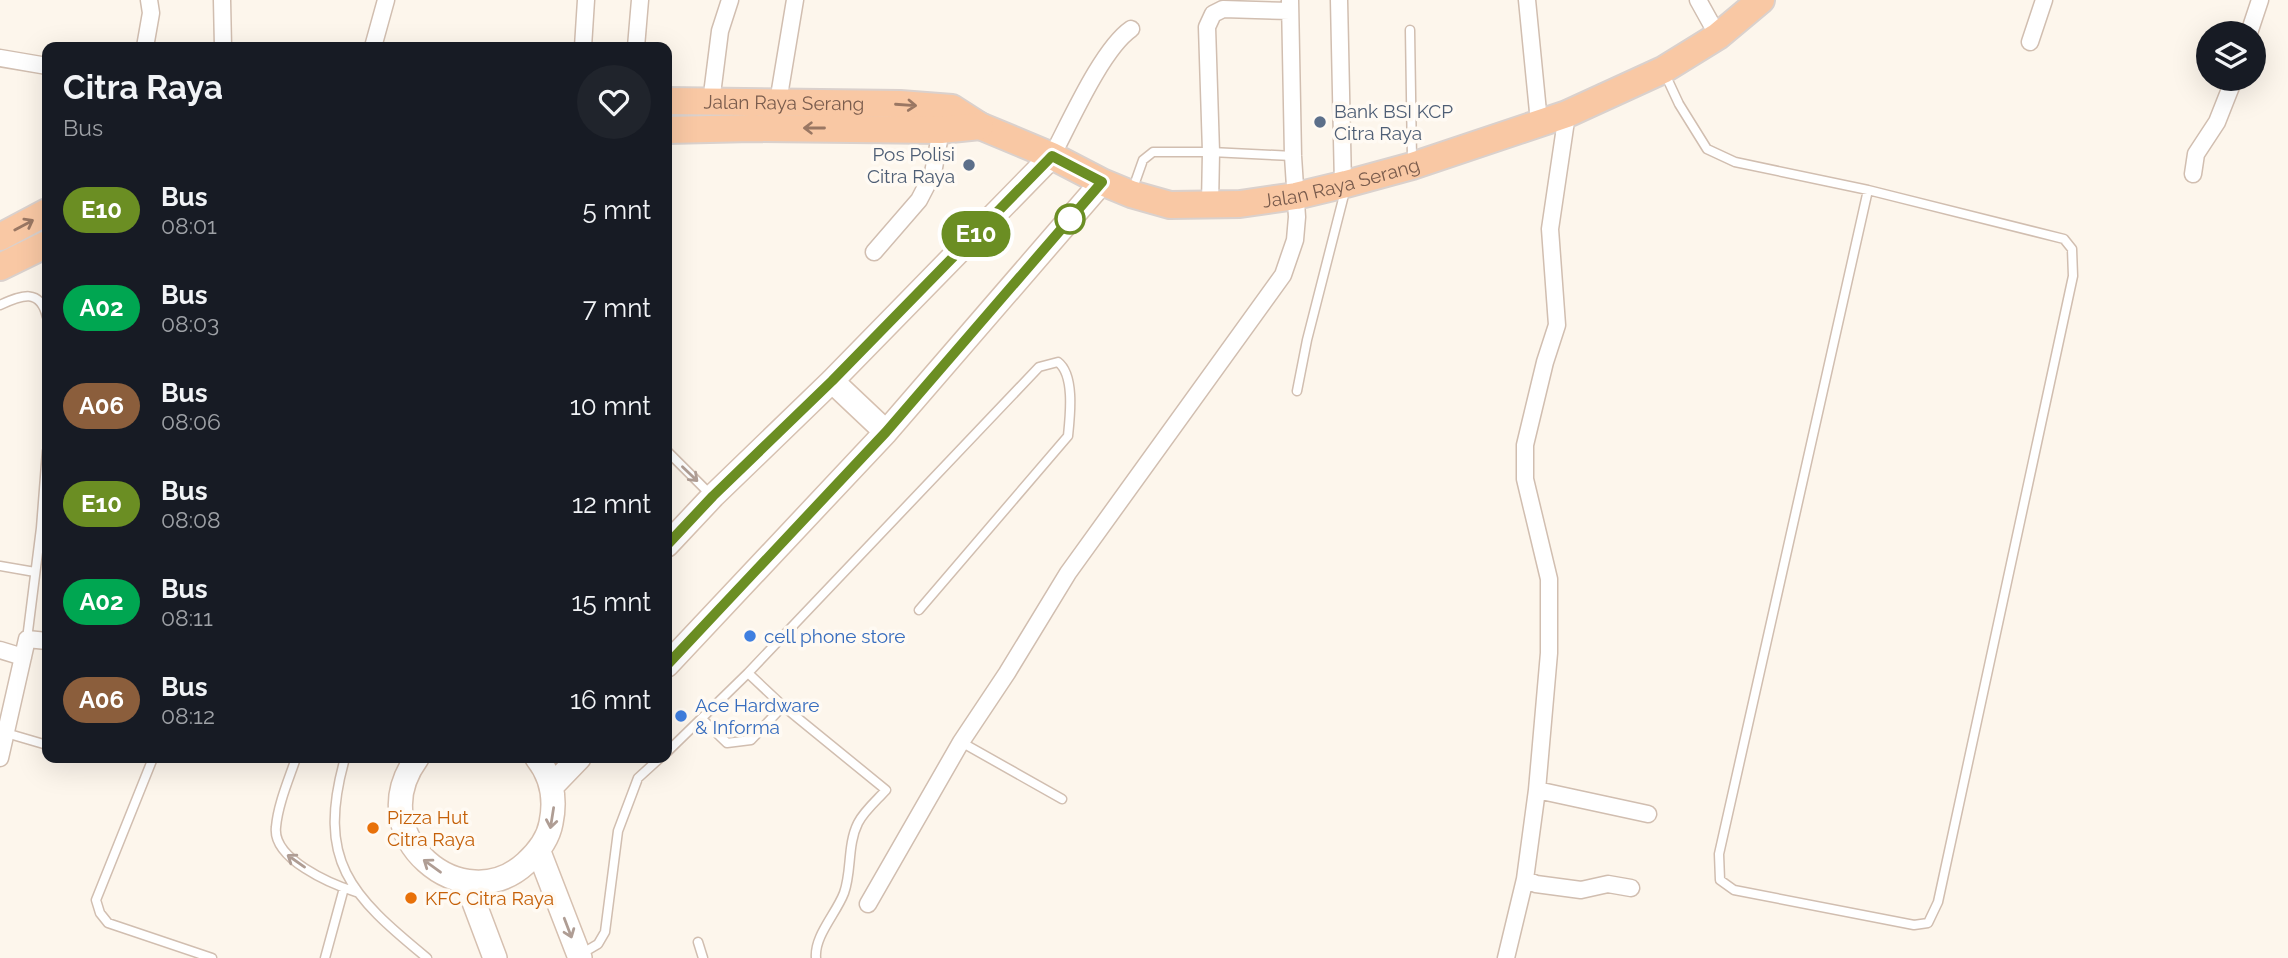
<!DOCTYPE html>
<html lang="id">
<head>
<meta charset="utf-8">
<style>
	:root { --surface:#171b24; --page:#20242c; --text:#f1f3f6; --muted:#9ea1a6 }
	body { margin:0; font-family:Raleway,sans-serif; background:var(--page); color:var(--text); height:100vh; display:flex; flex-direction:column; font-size:26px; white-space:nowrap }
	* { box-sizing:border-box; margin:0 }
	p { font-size:23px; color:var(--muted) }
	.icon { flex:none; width:38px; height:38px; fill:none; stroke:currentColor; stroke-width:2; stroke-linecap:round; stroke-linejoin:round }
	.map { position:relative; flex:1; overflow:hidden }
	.details { position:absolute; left:42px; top:42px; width:630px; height:721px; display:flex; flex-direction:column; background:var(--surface); border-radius:14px; box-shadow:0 7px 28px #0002 }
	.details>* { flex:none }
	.badge { padding:0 14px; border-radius:23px; font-size:24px; line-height:46px }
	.fabs { position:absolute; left:2196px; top:21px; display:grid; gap:14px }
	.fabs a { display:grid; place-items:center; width:70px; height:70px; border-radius:50%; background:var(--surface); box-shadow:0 7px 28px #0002; font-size:35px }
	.map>.badge { position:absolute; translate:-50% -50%; box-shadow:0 0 0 4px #fff }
	.round { display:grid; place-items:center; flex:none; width:74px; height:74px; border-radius:37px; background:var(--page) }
	.head { display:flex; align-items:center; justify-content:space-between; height:119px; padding:0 21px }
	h1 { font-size:33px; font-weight:700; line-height:52px }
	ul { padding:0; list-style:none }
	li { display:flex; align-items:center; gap:21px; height:98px; padding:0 21px }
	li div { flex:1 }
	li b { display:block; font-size:26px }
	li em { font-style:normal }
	li .badge { min-width:77px; font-weight:700; text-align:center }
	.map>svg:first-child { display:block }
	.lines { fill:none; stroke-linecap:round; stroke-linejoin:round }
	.service-casing { stroke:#d1beb0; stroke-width:11 }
	.minor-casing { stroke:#d1beb0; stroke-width:19 }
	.secondary-casing { stroke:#d6c0b0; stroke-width:26 }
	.trunk-casing { stroke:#dad1cd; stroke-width:30 }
	.service { stroke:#fff; stroke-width:8 }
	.minor { stroke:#fff; stroke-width:16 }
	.secondary { stroke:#fff; stroke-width:23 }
	.trunk { stroke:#f9c8a4; stroke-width:26 }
	.oneway { stroke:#9a7763 }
	.oneway2 { stroke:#af9d94 }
	.line-casing { stroke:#fff; stroke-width:16 }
	.line { stroke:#6b8e23; stroke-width:10 }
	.service-dot { fill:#5c6f8a; stroke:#fffaf3; stroke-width:2.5 }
	.stop-dot { fill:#fff; stroke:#6b8e23; stroke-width:3.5 }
	.shop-dot { fill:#3f7fe0; stroke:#fffaf3; stroke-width:2.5 }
	.food-dot { fill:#e8710a; stroke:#fffaf3; stroke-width:2.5 }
	.labels { text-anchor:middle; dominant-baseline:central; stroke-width:7; stroke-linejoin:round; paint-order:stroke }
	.street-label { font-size:19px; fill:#7a5c4d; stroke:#fffaf3 }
	.service-label { font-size:19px; fill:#4e5e75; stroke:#fffaf3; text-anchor:start }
	.shop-label { font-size:19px; fill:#366cbe; stroke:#fffaf3; text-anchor:start }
	.food-label { font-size:19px; fill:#c56008; stroke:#fffaf3; text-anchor:start }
</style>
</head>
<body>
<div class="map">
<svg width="2288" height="958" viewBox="0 0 2288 958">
	<rect width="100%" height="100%" fill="#fdf6ec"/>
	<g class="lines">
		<!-- service casing -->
		<g class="service-casing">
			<path id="service" d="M1410,30L1412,160
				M1665,74L1679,104L1707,149L1735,162L1868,190L2064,239L2072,249L2073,276L1938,902L1928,923L1914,925L1734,890L1720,880L1719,854L1868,190
				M1132,191L1143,160L1153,152H1211L1293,156
				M0,305C22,295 40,288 47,317
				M1297,391L1307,340L1345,191
				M667,451L712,496
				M0,566L35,572
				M27,639L41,528L47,451
				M748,673L783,706L886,790C877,800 864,811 858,823C847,845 852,871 844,893C836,914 814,936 816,958
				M702,719L727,743L751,740L783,706
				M6,733L47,745
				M961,742L1062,799
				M667,752L748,673L1039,367L1058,362C1075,375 1070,416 1068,436L919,610
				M153,758L96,900L100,913L108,923L212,958
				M296,758C289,779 278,804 276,827C272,859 331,884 356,892
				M345,758C316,861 350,895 427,958
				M698,942L703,958
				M581,954L598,944L605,932L618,831L638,778L660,758
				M325,958L344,888"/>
		</g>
		<!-- minor casing -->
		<g class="minor-casing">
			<path id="minor" d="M222,0L223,47
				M1339,0L1343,185
				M1527,0L1539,122
				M1698,0L1718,36
				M2249,33L2260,0
				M2030,42L2044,0
				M145,47L151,13L149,0
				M373,47L386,0
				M583,47L586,0
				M636,47L640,0
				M0,58L47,66
				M711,102L720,31L730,0
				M778,102L795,0
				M1052,156C1070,122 1102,49 1131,29
				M2193,174L2196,154L2217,122L2234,79
				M1210,205L1211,152L1207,27L1213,14L1223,9L1290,11
				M874,252L919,200L933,173L941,130
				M0,650L23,657
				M0,758L27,639L47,641
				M1537,790L1648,814
				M1525,879L1536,884L1581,890L1608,884L1631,888
				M868,904L961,742L1007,673L1068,573L1283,275L1295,240L1297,217L1293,156L1290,0
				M1506,958L1525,879L1537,790L1549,653V579L1525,479V445L1545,362L1557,325L1550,229L1567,114"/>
		</g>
		<!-- secondary casing -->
		<g class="secondary-casing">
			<path id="secondary" d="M832,381L886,432
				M667,545L713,496L832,381L1052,156
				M667,665L886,432L1102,182
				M417,758C360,836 463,921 526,863C538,852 548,840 551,823C556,799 552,777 537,758
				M552,786L579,758
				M539,852L580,958
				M466,881L495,958"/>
		</g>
		<!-- trunk casing -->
		<g class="trunk-casing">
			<g id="trunk">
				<path id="s1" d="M667,101L900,104L952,108L980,126L1052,156L1102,182L1131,194L1170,205L1240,204L1296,196L1346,184L1412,166L1567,114L1663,70L1718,36L1761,0"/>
				<path d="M667,130L752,128L941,130L980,126"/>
				<path d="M0,237L47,212"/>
				<path d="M0,267L47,244"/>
			</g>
		</g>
		<!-- service -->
		<use href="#service" class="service"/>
		<!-- minor -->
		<use href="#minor" class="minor"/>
		<!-- secondary -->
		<use href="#secondary" class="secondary"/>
		<!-- trunk -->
		<use href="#trunk" class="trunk"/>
	</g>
	<!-- one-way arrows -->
	<defs><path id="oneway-shaft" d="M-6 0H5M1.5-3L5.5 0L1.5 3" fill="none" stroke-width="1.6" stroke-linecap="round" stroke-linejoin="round" transform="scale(1.75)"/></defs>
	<g class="oneway">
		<use href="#oneway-shaft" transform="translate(906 105) rotate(4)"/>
		<use href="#oneway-shaft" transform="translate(814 128) rotate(-180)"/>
		<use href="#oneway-shaft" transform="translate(24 225) rotate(-28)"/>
	</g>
	<g class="oneway2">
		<use href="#oneway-shaft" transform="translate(690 474) rotate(44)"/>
		<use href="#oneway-shaft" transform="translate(552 818) rotate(99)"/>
		<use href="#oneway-shaft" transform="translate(296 861) rotate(-145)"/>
		<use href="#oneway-shaft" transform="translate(432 866) rotate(-144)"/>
		<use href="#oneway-shaft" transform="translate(568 928) rotate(69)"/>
	</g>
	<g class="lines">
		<!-- line casing -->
		<g class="line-casing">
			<path id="line" d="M667,545L713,496L832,381L1052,156L1102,182L886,432L667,665"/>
		</g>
		<!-- line -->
		<use href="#line" class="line"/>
	</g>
	<!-- markers -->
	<g class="service-dot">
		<circle cx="1320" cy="122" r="7"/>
		<circle cx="969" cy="165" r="7"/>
	</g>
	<circle class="stop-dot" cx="1070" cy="219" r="14"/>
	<g class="shop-dot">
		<circle cx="750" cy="636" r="7"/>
		<circle cx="681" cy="716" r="7"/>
	</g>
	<g class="food-dot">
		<circle cx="373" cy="828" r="7"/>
		<circle cx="411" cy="898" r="7"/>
	</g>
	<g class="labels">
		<!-- street labels -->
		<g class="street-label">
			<text stroke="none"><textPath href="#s1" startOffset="117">Jalan Raya Serang</textPath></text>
			<text stroke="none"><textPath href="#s1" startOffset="698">Jalan Raya Serang</textPath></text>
		</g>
		<!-- service labels -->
		<g class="service-label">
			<text x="1334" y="111">Bank BSI KCP<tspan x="1334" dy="22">Citra Raya</tspan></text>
			<text x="955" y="154" text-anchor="end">Pos Polisi<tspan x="955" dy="22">Citra Raya</tspan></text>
		</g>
		<!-- shop labels -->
		<g class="shop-label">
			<text x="764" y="636">cell phone store</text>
			<text x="695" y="705">Ace Hardware<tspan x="695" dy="22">&amp; Informa</tspan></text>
		</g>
		<!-- food labels -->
		<g class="food-label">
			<text x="387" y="817">Pizza Hut<tspan x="387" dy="22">Citra Raya</tspan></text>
			<text x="425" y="898">KFC Citra Raya</text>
		</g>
	</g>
</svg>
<div class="fabs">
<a><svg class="icon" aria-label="layers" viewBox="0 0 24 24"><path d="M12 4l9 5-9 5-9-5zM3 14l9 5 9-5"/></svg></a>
</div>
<b class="badge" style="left:976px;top:234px;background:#6b8e23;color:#fff">E10</b>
<section class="details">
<div class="head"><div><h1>Citra Raya</h1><p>Bus</p></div><a class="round"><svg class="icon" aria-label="heart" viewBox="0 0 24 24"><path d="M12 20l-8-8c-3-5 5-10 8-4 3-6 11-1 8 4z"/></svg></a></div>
<ul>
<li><span class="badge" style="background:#6b8e23;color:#fff">E10</span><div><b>Bus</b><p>08:01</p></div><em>5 mnt</em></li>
<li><span class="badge" style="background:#00a651;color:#fff">A02</span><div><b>Bus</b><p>08:03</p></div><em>7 mnt</em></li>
<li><span class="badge" style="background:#8b5e3c;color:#fff">A06</span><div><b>Bus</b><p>08:06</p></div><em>10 mnt</em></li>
<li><span class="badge" style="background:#6b8e23;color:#fff">E10</span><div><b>Bus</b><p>08:08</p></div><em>12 mnt</em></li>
<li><span class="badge" style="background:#00a651;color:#fff">A02</span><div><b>Bus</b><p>08:11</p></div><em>15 mnt</em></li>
<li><span class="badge" style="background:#8b5e3c;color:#fff">A06</span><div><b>Bus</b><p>08:12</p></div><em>16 mnt</em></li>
</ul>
</section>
</div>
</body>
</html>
